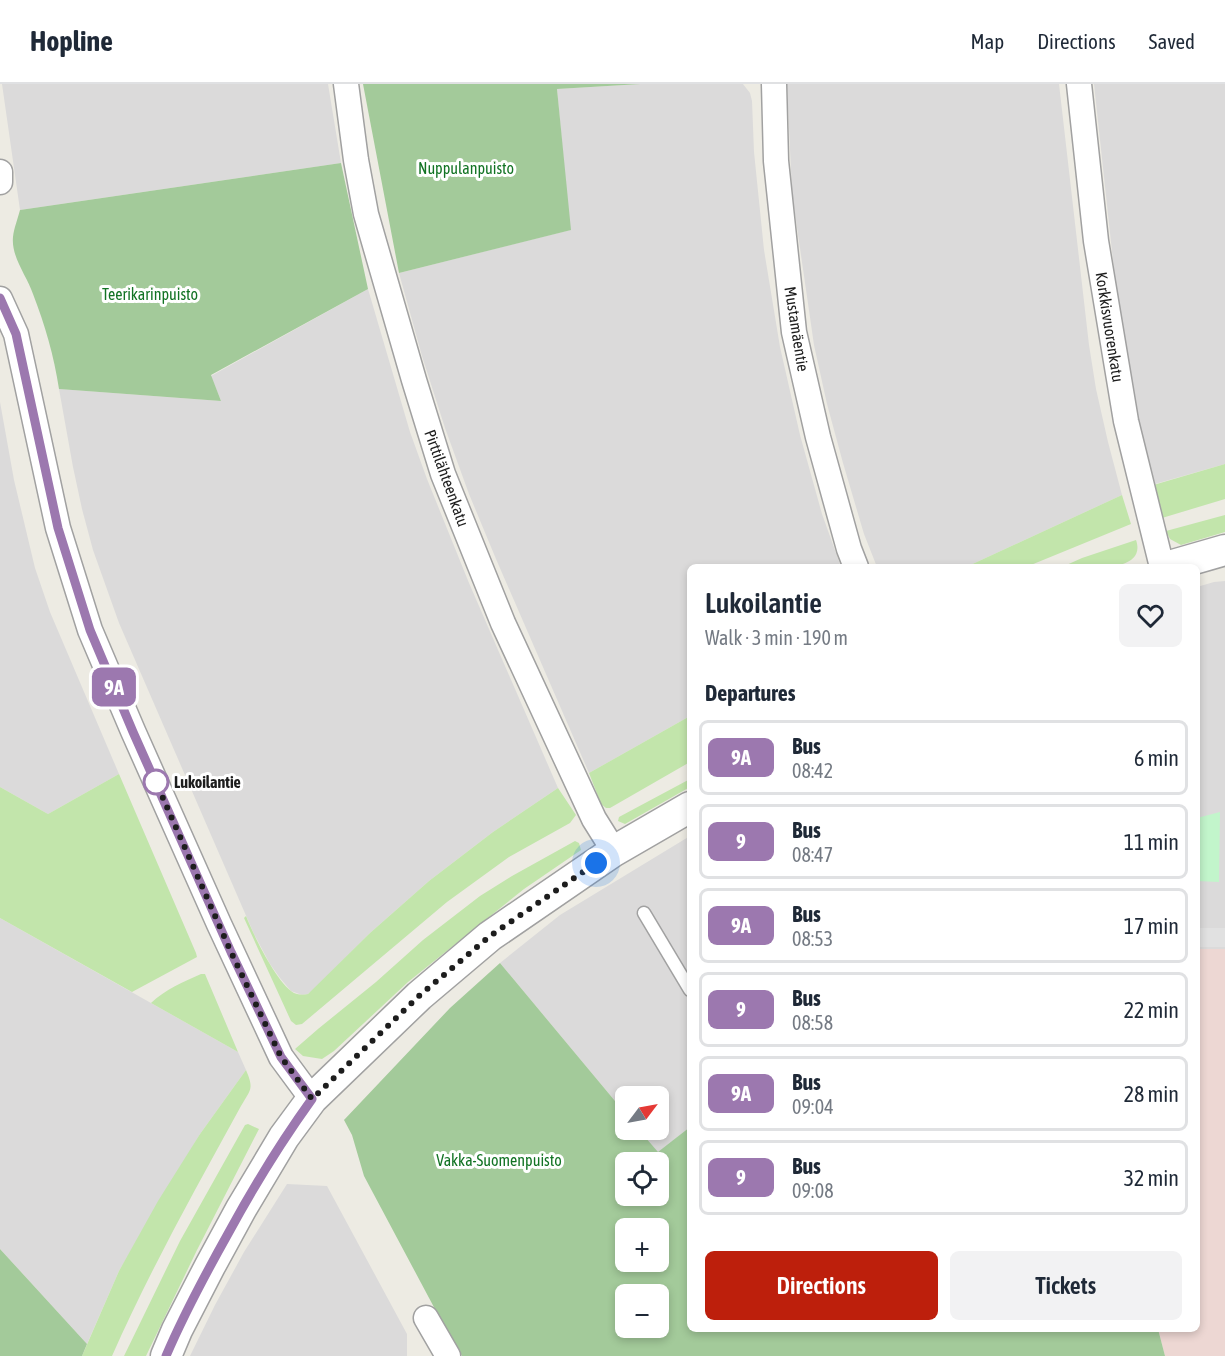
<!DOCTYPE html>
<html lang="en">
<head>
<meta charset="utf-8">
<style>
	:root { --surface:#fff; --page:#f2f2f3; --text:#1f2937; --muted:#747a83; --line:#e0e1e3; --accent:#bd1f0c }
	body { margin:0; font-family:"Asap Condensed",sans-serif; background:var(--page); color:var(--text); height:100vh; display:flex; flex-direction:column; font-size:22px; white-space:nowrap }
	* { box-sizing:border-box; margin:0 }
	p { font-size:20px; color:var(--muted) }
	.icon { flex:none; width:33px; height:33px; fill:none; stroke:currentColor; stroke-width:2; stroke-linecap:round; stroke-linejoin:round }
	.map { position:relative; flex:1; overflow:hidden }
	.sheet { position:absolute; left:687px; top:480px; width:513px; height:768px; display:flex; flex-direction:column; background:var(--surface); border-radius:9px; box-shadow:0 3px 9px #0003 }
	.sheet>* { flex:none }
	.badge { padding:0 12px; border-radius:9px; font-size:21px; line-height:39px }
	.needle { width:39px; rotate:58deg }
	.buttons { position:absolute; left:615px; top:1002px; display:grid; gap:12px }
	.buttons a { display:grid; place-items:center; width:54px; height:54px; border-radius:9px; background:var(--surface); box-shadow:0 3px 9px #0003; font-size:30px }
	.you { position:absolute; width:30px; height:30px; margin:-15px; border:4px solid #fff; border-radius:50%; background:#1a73e8; box-shadow:0 0 0 9px #1a73e833 }
	.map>.badge { position:absolute; translate:-50% -50%; box-shadow:0 0 0 3px #fff }
	h2 { padding:0 18px; font-size:22px; line-height:54px }
	.round { display:grid; place-items:center; flex:none; width:63px; height:63px; border-radius:9px; background:var(--page) }
	.summary { display:flex; align-items:center; justify-content:space-between; height:102px; padding:0 18px }
	h1 { font-size:28px; font-weight:600; line-height:45px }
	.button { display:flex; gap:12px; margin-top:auto; padding:12px 18px }
	.button a { flex:1; height:69px; border-radius:9px; background:var(--accent); color:#fff; font-size:24px; font-weight:600; line-height:69px; text-align:center }
	.button a+a { background:var(--page); color:var(--text) }
	ul { padding:0; list-style:none }
	li { display:flex; align-items:center; gap:18px; height:75px; margin:0 12px 9px; padding:0 6px; border:3px solid var(--line); border-radius:9px }
	li div { flex:1 }
	li b { display:block; font-size:22px }
	li em { font-style:normal }
	li .badge { min-width:66px; font-weight:700; text-align:center }
	header { display:flex; align-items:center; gap:36px; box-sizing:border-box; height:84px; padding:0 30px; background:var(--surface); border-bottom:2px solid var(--line) }
	header strong { font-size:28px }
	nav { display:flex; gap:33px; margin-inline-start:auto; font-size:21px }
	.map>svg:first-child { display:block }
	.residential { fill:#dbdada }
	.commercial { fill:#edd7d3 }
	.grass { fill:#c2e5ab }
	.forest { fill:#a3ca9a; fill-rule:evenodd }
	.park { fill:#c2f5cb }
	.parking { fill:#e1e1e1 }
	.lines { fill:none; stroke-linecap:round; stroke-linejoin:round }
	.service-casing { stroke:#a1a1a1; stroke-width:15 }
	.minor-casing { stroke:#a1a1a1; stroke-width:27 }
	.tertiary-casing { stroke:#a1a1a1; stroke-width:33 }
	.service { stroke:#fff; stroke-width:12 }
	.minor { stroke:#fff; stroke-width:24 }
	.tertiary { stroke:#fff; stroke-width:30 }
	.line-casing { stroke:#fff; stroke-width:14 }
	.line { stroke:#9c78af; stroke-width:9 }
	.walk { stroke:#1d1d1d; stroke-width:6; stroke-dasharray:0 10.8 }
	.stop-dot { fill:#fff; stroke:#9c78af; stroke-width:3 }
	.labels { text-anchor:middle; dominant-baseline:central; stroke-width:6; stroke-linejoin:round; paint-order:stroke }
	.park-label { font-size:16px; fill:#127324; stroke:#fff }
	.street-label { font-size:16px; fill:#1d1d1d; stroke:#fff }
	.stop-label { font-size:16px; font-weight:bold; fill:#1d1d1d; stroke:#fff; text-anchor:start }
</style>
</head>
<body>
<header>
<strong>Hopline</strong>
<nav><a>Map</a><a>Directions</a><a>Saved</a></nav>
</header>
<div class="map">
<svg width="1225" height="1272" viewBox="0 0 1225 1272">
	<rect width="100%" height="100%" fill="#edebe3"/>
	<!-- residential -->
	<path class="residential" d="M2,0H328L341,79L20,126Z
		M641,0H743L750,9L752,17L754,68L764,166L780,263L800,351L822,430L841,483H690V632L589,689L496,475L469,410L445,344L422,272L399,189L570,146L557,5Z
		M787,0H1059L1089,261L1096,305L1108,358L1122,411L966,483H877L864,450L843,379L827,320L814,261L792,109Z
		M1094,0H1225V380L1155,400L1136,325L1117,214Z
		M368,205L410,348L427,395L469,499L558,704L493,748L429,797L370,849L313,906L308,910L302,911L291,907L280,894L270,880L254,850L119,539L93,466L82,425L73,383L59,305L221,317L211,292Z
		M0,318L14,396L35,484L50,528L119,690L48,730L0,703Z
		M1225,497V865H1197V503L1214,498Z
		M690,752V1043L658,1069L639,1046H658V1012H626L625,1029L500,879L560,831Z
		M0,834L238,968L246,986L200,1050L119,1187L87,1260L0,1165Z
		M287,1100L327,1102L407,1250V1272H190L215,1221L244,1168Z"/>
	<!-- commercial -->
	<path class="commercial" d="M1197,865H1225V1272H1165L1158,1245H1197Z"/>
	<!-- grass -->
	<path class="grass" d="M1225,380V415L1162,434L1150,402Z
		M1122,411L1131,440L1026,483H966Z
		M1225,431V448L1181,461L1170,455L1166,447Z
		M1136,456C1148,491 1082,483 1062,483L1082,474Z
		M690,632V678L610,724H606L601,720L589,689Z
		M119,690L196,869L197,873L132,908L0,834V703L48,730Z
		M690,695V703L625,740L618,737L619,733Z
		M558,704L576,731L570,739L509,773L447,818L302,940L296,941L291,937L244,834L246,832C254,852 276,898 294,909C299,911 303,911 308,910L370,849L429,797L493,748Z
		M575,757L579,759L581,766L524,805L463,854L408,898L334,967L322,975L303,972L295,965L318,945L376,898L423,856L480,812L512,792Z
		M201,890H205L238,968L151,919C166,905 183,898 201,890Z
		M246,986C254,1005 251,1005 241,1022C196,1104 150,1186 112,1272H82L119,1187L158,1117L200,1050Z
		M248,1040L259,1045L197,1166L146,1272H124L180,1157L245,1041Z"/>
	<!-- forest -->
	<path class="forest" d="M363,0H641L557,5L571,146L399,189Z
		M341,79L368,205L211,291L221,317L59,305C54,272 45,241 33,210C27,192 11,173 13,153C14,144 18,134 20,126Z
		M500,879L625,1029L626,1046H639L658,1068L690,1043V1245H1158L1165,1272H462L436,1227L364,1092L352,1051L344,1036L450,924ZM626,1078H658V1112H626ZM658,1144V1178H626V1144ZM658,1210V1244H626V1210Z
		M0,1165L87,1260L82,1272H0Z"/>
	<!-- park -->
	<path class="park" d="M1220,728L1219,798L1197,797V734Z"/>
	<!-- parking -->
	<path class="parking" d="M1197,844H1225V863H1197Z"/>
	<g class="lines">
		<!-- service casing -->
		<g class="service-casing">
			<path id="service" d="M644,829L690,906"/>
		</g>
		<!-- minor casing -->
		<g class="minor-casing">
			<path id="minor" d="M346,0L356,76L366,130L414,296L443,390L503,539L594,735L614,767
				M774,0L776,77L794,248L818,353L849,465L856,483
				M1079,0L1096,157L1126,337L1162,483
				M0,88V98
				M0,215L16,250L58,444L90,546L133,647L219,840L281,973L312,1015
				M426,1234L448,1272"/>
		</g>
		<!-- tertiary casing -->
		<g class="tertiary-casing">
			<path id="tertiary" d="M1166,483L1225,466
				M166,1272L177,1246L210,1182L241,1125L284,1053L312,1015L419,912L490,852L614,767L690,723"/>
		</g>
		<!-- service -->
		<use href="#service" class="service"/>
		<!-- minor -->
		<use href="#minor" class="minor"/>
		<!-- tertiary -->
		<use href="#tertiary" class="tertiary"/>
	</g>
	<g class="lines">
		<!-- line casing -->
		<g class="line-casing">
			<path id="line" d="M0,214L16,250L58,444L90,546L133,648L231,868L281,973L312,1015C281,1058 254,1102 229,1148C206,1189 184,1230 166,1272"/>
		</g>
		<!-- line -->
		<use href="#line" class="line"/>
		<!-- walk -->
		<path class="walk" d="M156,698L155,696L231,868L281,973L312,1015L419,912L490,852L596,779"/>
	</g>
	<!-- markers -->
	<circle class="stop-dot" cx="156" cy="698" r="12"/>
	<g class="labels">
		<!-- park labels -->
		<g class="park-label">
			<text x="466" y="84">Nuppulanpuisto</text>
			<text x="150" y="210">Teerikarinpuisto</text>
			<text x="499" y="1076">Vakka-Suomenpuisto</text>
		</g>
		<!-- street labels -->
		<g class="street-label">
			<text transform="translate(1110 243) rotate(81)">Korkkisvuorenkatu</text>
			<text transform="translate(797 245) rotate(81)">Mustamäentie</text>
			<text transform="translate(447 394) rotate(70)">Pirttilähteenkatu</text>
		</g>
		<!-- stop labels -->
		<g class="stop-label">
			<text x="174" y="698">Lukoilantie</text>
		</g>
	</g>
</svg>
<div class="buttons">
<a><svg class="needle" viewBox="-14 -14 28 28"><path d="M0-13l5 13h-10z" fill="#e53935"/><path d="M0 13l5-13h-10z" fill="#747a83"/></svg></a>
<a><svg class="icon" aria-label="locate" viewBox="0 0 24 24"><circle cx="12" cy="12" r="6"/><path d="M12 2v4M12 18v4M2 12h4M18 12h4"/></svg></a>
<a>+</a>
<a>−</a>
</div>
<div class="you" style="left:596px;top:779px"></div>
<b class="badge" style="left:114px;top:603px;background:#9c78af;color:#fff">9A</b>
<section class="sheet">
<div class="summary"><div><h1>Lukoilantie</h1><p>Walk · 3 min · 190 m</p></div><a class="round"><svg class="icon" aria-label="heart" viewBox="0 0 24 24"><path d="M12 20l-8-8c-3-5 5-10 8-4 3-6 11-1 8 4z"/></svg></a></div>
<h2>Departures</h2>
<ul>
<li><span class="badge" style="background:#9c78af;color:#fff">9A</span><div><b>Bus</b><p>08:42</p></div><em>6 min</em></li>
<li><span class="badge" style="background:#9c78af;color:#fff">9</span><div><b>Bus</b><p>08:47</p></div><em>11 min</em></li>
<li><span class="badge" style="background:#9c78af;color:#fff">9A</span><div><b>Bus</b><p>08:53</p></div><em>17 min</em></li>
<li><span class="badge" style="background:#9c78af;color:#fff">9</span><div><b>Bus</b><p>08:58</p></div><em>22 min</em></li>
<li><span class="badge" style="background:#9c78af;color:#fff">9A</span><div><b>Bus</b><p>09:04</p></div><em>28 min</em></li>
<li><span class="badge" style="background:#9c78af;color:#fff">9</span><div><b>Bus</b><p>09:08</p></div><em>32 min</em></li>
</ul>
<div class="button"><a>Directions</a><a>Tickets</a></div>
</section>
</div>
</body>
</html>
